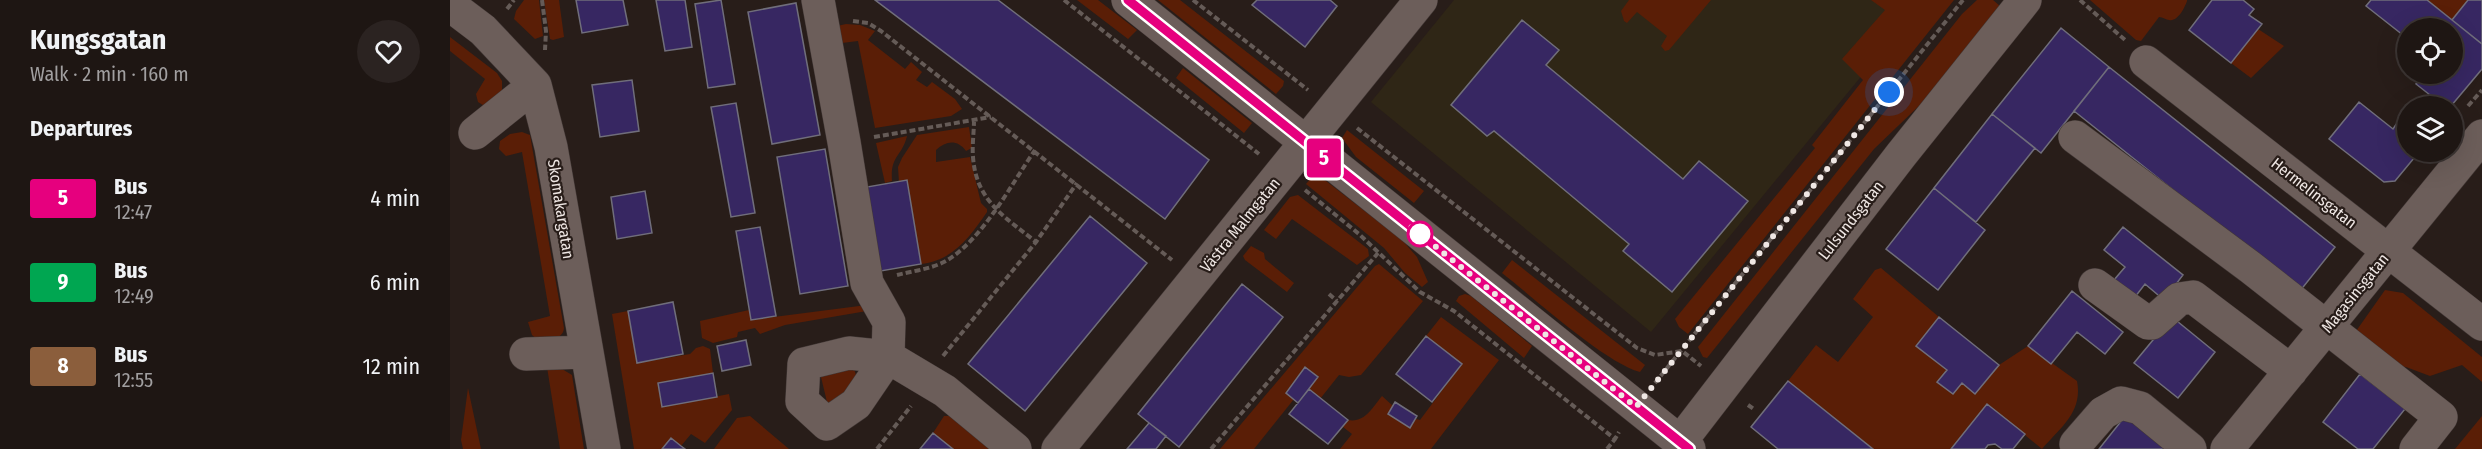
<!DOCTYPE html>
<html lang="en">
<head>
<meta charset="utf-8">
<style>
	:root { --surface:#1e1613; --page:#2b2321; --text:#f1f3f6; --muted:#a19fa0; --line:#3c3533 }
	body { margin:0; font-family:"Fira Sans Condensed",sans-serif; background:var(--page); color:var(--text); height:100vh; display:flex; flex-direction:column; font-size:22px; white-space:nowrap }
	* { box-sizing:border-box; margin:0 }
	p { font-size:20px; color:var(--muted) }
	.icon { flex:none; width:33px; height:33px; fill:none; stroke:currentColor; stroke-width:2; stroke-linecap:round; stroke-linejoin:round }
	.map { position:relative; flex:1; overflow:hidden }
	.drawer { display:flex; flex-direction:column; background:var(--surface); width:450px }
	.drawer>* { flex:none }
	.badge { padding:0 12px; border-radius:4px; font-size:21px; line-height:39px }
	.tools { position:absolute; left:1947px; top:18px; display:grid; gap:12px }
	.tools a { display:grid; place-items:center; width:66px; height:66px; border-radius:50%; background:var(--surface); box-shadow:0 6px 24px #0002,0 0 0 2px var(--line); font-size:30px }
	.you { position:absolute; width:30px; height:30px; margin:-15px; border:4px solid #fff; border-radius:50%; background:#1a73e8; box-shadow:0 0 0 9px #1a73e833 }
	.map>.badge { position:absolute; translate:-50% -50%; box-shadow:0 0 0 3px #fff }
	h2 { padding:0 30px; font-size:22px; line-height:54px }
	.round { display:grid; place-items:center; flex:none; width:63px; height:63px; border-radius:32px; background:var(--page) }
	.headline { display:flex; align-items:center; justify-content:space-between; height:102px; padding:0 30px }
	h1 { font-size:28px; font-weight:700; line-height:45px }
	ul { padding:0; list-style:none }
	li { display:flex; align-items:center; gap:18px; height:84px; padding:0 30px }
	li div { flex:1 }
	li b { display:block; font-size:22px }
	li em { font-style:normal }
	li .badge { min-width:66px; font-weight:700; text-align:center }
	main { display:flex; flex:1; min-height:0 }
	.map>svg:first-child { display:block }
	.education { fill:#2f2616 }
	.green { fill:#5a1e06 }
	.building { fill:#372762; stroke:#706e7b; stroke-width:1.5 }
	.lines { fill:none; stroke-linecap:round; stroke-linejoin:round }
	.minor-casing { stroke:#423836; stroke-width:34 }
	.path { stroke:#655b57; stroke-width:4; stroke-dasharray:6 3; stroke-linecap:butt }
	.minor { stroke:#6c5e5a; stroke-width:33 }
	.line-casing { stroke:#fff; stroke-width:14 }
	.line { stroke:#e6007e; stroke-width:9 }
	.walk { stroke:#efe7e4; stroke-width:6; stroke-dasharray:0 10.8 }
	.stop-dot { fill:#fff; stroke:#e6007e; stroke-width:3 }
	.labels { text-anchor:middle; dominant-baseline:central; stroke-width:4.5; stroke-linejoin:round; paint-order:stroke }
	.street-label { font-size:16px; fill:#efe7e4; stroke:#281d19 }
</style>
</head>
<body>
<main>
<section class="drawer">
<div class="headline"><div><h1>Kungsgatan</h1><p>Walk · 2 min · 160 m</p></div><a class="round"><svg class="icon" aria-label="heart" viewBox="0 0 24 24"><path d="M12 20l-8-8c-3-5 5-10 8-4 3-6 11-1 8 4z"/></svg></a></div>
<h2>Departures</h2>
<ul>
<li><span class="badge" style="background:#e6007e;color:#fff">5</span><div><b>Bus</b><p>12:47</p></div><em>4 min</em></li>
<li><span class="badge" style="background:#00a651;color:#fff">9</span><div><b>Bus</b><p>12:49</p></div><em>6 min</em></li>
<li><span class="badge" style="background:#8b5e3c;color:#fff">8</span><div><b>Bus</b><p>12:55</p></div><em>12 min</em></li>
</ul>
</section>
<div class="map">
<svg width="2032" height="449" viewBox="0 0 2032 449">
	<rect width="100%" height="100%" fill="#281d19"/>
	<!-- education -->
	<path class="education" d="M1004,0H1474L1201,332L921,102Z"/>
	<!-- green -->
	<path class="green" d="M74,0H89L93,36L85,39L64,19L66,11Z
		M94,0H109L114,37L103,40L100,39Z
		M627,0H648L687,30L678,39Z
		M708,0H730L834,81L833,86L826,94Z
		M1179,0H1261L1219,50L1215,51L1211,46L1217,36L1187,12L1177,23L1174,21L1171,11Z
		M1421,0H1504L1238,334L1229,327L1225,319L1365,148L1362,145L1413,80L1392,59L1435,10Z
		M1527,0H1543L1550,6L1473,102L1424,149L1257,358L1253,357L1248,347L1512,14Z
		M1640,0H1737V1C1735,7 1728,22 1719,20C1716,20 1713,17 1709,17L1691,41L1686,40Z
		M1977,0H2018L2002,20Z
		M396,24L410,25L425,31L418,40L455,69L461,62L472,72L466,80L477,87L482,82L505,99L512,109L501,116L425,128L408,41L392,43L383,27Z
		M1808,29L1834,46L1801,78L1781,63Z
		M0,37L47,73L52,81V97L36,107L28,102L26,94L35,79L0,51Z
		M733,68L802,123L794,133L726,78Z
		M519,127L522,148L516,151C507,139 496,141 486,150V162L520,157L531,203L537,209V212C520,237 502,261 471,264L457,181L449,182L448,167L452,158L467,135Z
		M897,130L974,191L964,203L906,157L892,138Z
		M72,132L80,135L114,328C113,340 99,339 89,341L82,335L78,322L100,316L72,152L56,156L49,149L50,141L60,134Z
		M457,136C452,157 440,155 442,181L435,183L426,143Z
		M862,177L876,181L952,240L967,257L978,282L972,287L955,273L934,248L856,184Z
		M848,195L918,249L919,256L907,265L842,219L826,239L814,230L840,197Z
		M801,246L814,253L815,259L844,283L837,292L795,260L793,256Z
		M1062,260L1195,365L1190,372C1154,362 1084,298 1052,273Z
		M929,264L973,301L911,375L899,377L889,375L870,399L859,389L868,377L855,367L836,392L844,399L804,449H770L925,266Z
		M1431,268L1489,317L1466,346L1497,370L1488,382L1503,394L1512,383L1525,393L1549,365L1578,346L1627,381C1633,412 1611,427 1592,449L1537,404L1501,449H1423L1338,381L1366,345L1388,362L1423,317L1403,299L1425,270Z
		M1935,290L1953,293L2032,357V382L2012,365L1980,376L1956,367L1933,365L1904,334Z
		M1015,294L1021,296L1082,346L1074,358L1006,301L1009,296Z
		M417,305V311L335,325L310,334L305,328L288,332L287,337L263,343L252,338L250,321L299,310L301,320Z
		M178,311L188,363L240,354L246,348L253,346L260,349L263,373L208,384L212,407L279,394L282,410L255,443L241,434L231,446L221,438L212,449H184L162,314Z
		M991,317L1049,360L981,449H890L902,434L893,427L898,420C915,423 922,408 932,396L943,406L938,414L960,427L966,419L970,420L1011,365L976,336Z
		M107,366L122,375L134,449H110L97,367Z
		M400,368L404,369L406,375C400,385 392,397 381,403L377,402L371,377L374,374Z
		M18,388L31,449H13L11,440Z
		M300,416L339,449H264L287,418Z
		M494,416H499L540,449H503L483,433Z
		M2032,416V449H2005Z"/>
	<!-- building -->
	<path class="building" d="M126,0H173L178,25L132,33Z
		M206,0H235L242,47L215,51Z
		M271,0L285,84L258,88L245,4Z
		M425,0H548L759,160L715,219Z
		M807,0H880L887,6L855,47L802,5Z
		M1762,0H1793L1804,9L1799,15L1812,24L1781,63L1739,30Z
		M1921,0H1977L2032,44V69L2001,106H1994L1966,84L1974,74H2002V28H1958V39L1916,6Z
		M2018,0H2032V44L2002,20Z
		M346,3L370,135L322,144L298,12Z
		M1072,20L1109,50L1096,65L1233,179L1249,161L1298,201L1222,292L1173,251L1179,244L1044,131L1037,136L1001,105Z
		M1611,28L1659,67L1591,153L1542,114Z
		M1659,67L1885,247L1850,291L1624,111Z
		M182,80L189,131L150,137L142,85Z
		M1909,102L1943,129L1947,123L1958,131V152H1969L1945,181L1934,182L1879,139Z
		M286,103L305,213L281,217L261,107Z
		M1542,114L1585,148L1526,222L1484,188Z
		M375,149L398,286L350,294L327,157Z
		M457,180L471,264L425,272L411,188Z
		M1484,188L1535,230L1488,290L1436,249Z
		M195,191L202,233L167,239L161,197Z
		M640,216L697,263L575,411L518,364Z
		M310,227L326,316L301,320L286,231Z
		M1673,227L1733,275L1714,300L1695,284L1685,297L1664,280L1675,267L1654,250Z
		M792,284L833,317L729,447L688,414Z
		M1622,291L1673,332L1655,354L1627,332L1601,364L1578,346Z
		M223,302L233,354L187,363L178,311Z
		M1489,317L1549,365L1525,394L1512,383L1503,394L1487,382L1497,370L1466,346Z
		M1722,317L1765,352L1728,398L1684,363Z
		M976,336L1012,364L982,402L946,374Z
		M296,340L301,365L272,371L267,346Z
		M855,367L868,377L848,403L836,393Z
		M263,373L267,397L212,407L208,383Z
		M1910,374L1955,409L1923,449H1908L1873,422Z
		M1338,381L1423,449H1328L1301,427Z
		M859,389L898,420L878,444L839,414Z
		M945,402L967,416L960,428L938,414Z
		M1537,404L1575,434L1563,449H1552L1545,444L1538,445L1535,449H1501Z
		M1676,415L1718,449H1649Z
		M699,423L716,436L706,449H677Z
		M483,433L503,449H470Z
		M221,438L231,446L235,449H212Z"/>
	<g class="lines">
		<!-- minor casing -->
		<g class="minor-casing">
			<path id="minor" d="M368,0L394,142L417,283L439,322L438,357
				M678,0L1239,449
				M0,5L33,30L85,85L101,147L154,449
				M1696,62L2032,324
				M25,133L85,85
				M1625,137L1800,267L1991,417L1966,449
				M1645,285L1698,323H1702L1729,299L1743,297L1841,371
				M76,354L136,352
				M438,357L406,404L377,424L352,401L354,364L399,353L438,357L495,391L565,449
				M1230,442L1451,155L1575,0
				M1626,444L1653,413L1671,403L1690,408L1740,449
				M608,449L971,0
				M1777,449L2032,136"/>
		</g>
		<!-- path -->
		<path class="path" d="M92,0L96,31L95,50
			M614,0L809,154
			M743,0L858,90
			M1630,0L1675,40
			M57,9L64,0
			M403,21L418,23L431,31L722,260
			M2018,106L2032,90
			M524,120C524,132 522,145 523,157C526,201 555,217 586,242
			M907,128L1187,348L1205,355L1232,351L1251,366
			M424,137L541,117
			M855,190L909,234L970,292L1004,311L1165,439L1169,432
			M447,275C463,271 481,269 496,261C532,240 561,185 585,150
			M879,294L887,301
			M493,356L586,242L627,183
			M1205,383L1513,0
			M1298,405L1305,410
			M427,449L461,406
			M761,449L928,253
			M1157,449L1165,439"/>
		<!-- minor -->
		<use href="#minor" class="minor"/>
	</g>
	<g class="lines">
		<!-- line casing -->
		<g class="line-casing">
			<path id="line" d="M678,0L1239,449"/>
		</g>
		<!-- line -->
		<use href="#line" class="line"/>
		<!-- walk -->
		<path class="walk" d="M970,234L961,227L1186,407L1439,92"/>
	</g>
	<!-- markers -->
	<circle class="stop-dot" cx="970" cy="234" r="12"/>
	<g class="labels">
		<!-- street labels -->
		<g class="street-label">
			<text transform="translate(1864 193) rotate(38)">Hermelinsgatan</text>
			<text transform="translate(111 209) rotate(81)">Skomakargatan</text>
			<text transform="translate(1401 220) rotate(-52)">Lulsundsgatan</text>
			<text transform="translate(790 225) rotate(-51)">Västra Malmgatan</text>
			<text transform="translate(1905 293) rotate(-51)">Magasinsgatan</text>
		</g>
	</g>
</svg>
<div class="tools">
<a><svg class="icon" aria-label="locate" viewBox="0 0 24 24"><circle cx="12" cy="12" r="6"/><path d="M12 2v4M12 18v4M2 12h4M18 12h4"/></svg></a>
<a><svg class="icon" aria-label="layers" viewBox="0 0 24 24"><path d="M12 4l9 5-9 5-9-5zM3 14l9 5 9-5"/></svg></a>
</div>
<div class="you" style="left:1439px;top:92px"></div>
<b class="badge" style="left:874px;top:158px;background:#e6007e;color:#fff">5</b>
</div>
</main>
</body>
</html>
